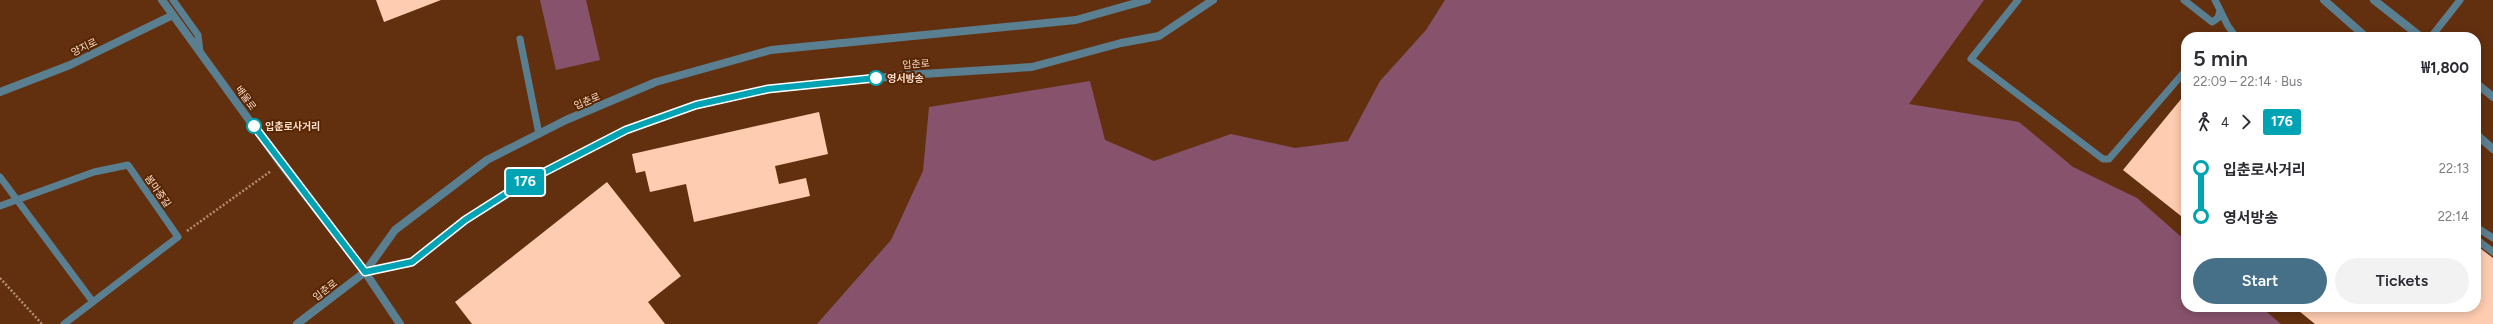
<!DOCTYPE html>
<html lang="en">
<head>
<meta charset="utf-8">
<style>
	:root { --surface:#fff; --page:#f2f2f3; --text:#2b2b33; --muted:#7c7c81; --accent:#467088 }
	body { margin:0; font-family:Figtree,"Noto Sans KR",sans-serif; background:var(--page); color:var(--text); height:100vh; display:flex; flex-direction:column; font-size:15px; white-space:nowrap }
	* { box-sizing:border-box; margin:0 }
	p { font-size:13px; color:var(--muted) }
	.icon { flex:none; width:22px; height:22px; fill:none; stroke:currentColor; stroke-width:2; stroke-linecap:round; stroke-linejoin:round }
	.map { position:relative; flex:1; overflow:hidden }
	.side { position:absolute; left:2181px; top:32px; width:300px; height:280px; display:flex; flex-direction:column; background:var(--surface); border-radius:16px; box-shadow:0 2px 10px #0003 }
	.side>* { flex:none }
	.badge { padding:0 8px; border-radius:3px; font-size:14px; line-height:26px }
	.map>.badge { position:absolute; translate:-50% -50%; box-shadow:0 0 0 2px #fff }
	.legs { display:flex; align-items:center; gap:6px; height:44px; padding:0 12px; font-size:13px }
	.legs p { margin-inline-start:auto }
	.summary { display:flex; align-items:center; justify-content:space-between; height:68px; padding:0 12px }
	h1 { font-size:22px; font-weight:600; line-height:30px }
	.primary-button { display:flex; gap:8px; margin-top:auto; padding:8px 12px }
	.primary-button a { flex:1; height:46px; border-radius:24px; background:var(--accent); color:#fff; font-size:16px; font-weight:600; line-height:46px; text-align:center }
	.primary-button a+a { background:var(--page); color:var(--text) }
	ul { padding:0 12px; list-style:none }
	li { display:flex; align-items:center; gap:14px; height:48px; font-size:15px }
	li i { display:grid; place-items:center; width:6px; height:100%; margin:0 5px; background:currentColor }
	li i::after { content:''; width:10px; height:10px; margin:-5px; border:3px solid; border-radius:50%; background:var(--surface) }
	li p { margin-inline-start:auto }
	li:first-child i { background:linear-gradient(#0000 50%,currentColor 0) }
	li:last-child i { background:linear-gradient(currentColor 50%,#0000 0) }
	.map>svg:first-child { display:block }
	.green { fill:#87536c }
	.building { fill:#fdccb1 }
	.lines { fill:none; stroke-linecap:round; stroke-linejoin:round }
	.path { stroke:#b48c72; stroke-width:2.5; stroke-dasharray:2 2; stroke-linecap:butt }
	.service { stroke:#5a7f91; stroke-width:7 }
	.tertiary { stroke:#5a7f91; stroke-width:8 }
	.line-1-casing { stroke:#fff; stroke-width:9 }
	.line-1 { stroke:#00a3b4; stroke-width:6 }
	.stop-1-dot { fill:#fff; stroke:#00a3b4; stroke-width:2 }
	.labels { text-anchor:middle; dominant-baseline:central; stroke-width:4; stroke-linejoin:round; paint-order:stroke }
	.street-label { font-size:10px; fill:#fdddcb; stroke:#572602 }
	.stop-label { font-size:10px; font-weight:bold; fill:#fdddcb; stroke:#572602; text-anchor:start }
</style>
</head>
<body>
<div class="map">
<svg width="2493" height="324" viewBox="0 0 2493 324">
	<rect width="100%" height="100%" fill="#63300f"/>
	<!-- green -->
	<path class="green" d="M540,0H586L600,60L556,70Z
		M1445,0H1984L1909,104L2019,122L2073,167L2137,198L2186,241V307H2261L2281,324H817L891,240L923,171L929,107L1090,81L1105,140L1154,161L1231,134L1295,148L1348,141L1380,81L1426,30Z"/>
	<!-- building -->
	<path class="building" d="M376,0H441L384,22Z
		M2186,93V220L2123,170Z
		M819,112L828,154L775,166L779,184L806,178L810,196L694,222L686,184L650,192L645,171L636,173L632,154Z
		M607,182L681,276L648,302L665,324H472L455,302Z
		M2476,245L2493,258V324H2315L2294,307H2476Z"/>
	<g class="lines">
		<!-- path -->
		<path class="path" d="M187,231L271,171
			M0,278L42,324"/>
		<!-- service -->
		<path class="service" d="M173,0L198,35L200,52
			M2018,0L1971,59L2103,159H2109L2186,70
			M2184,0L2212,22L2218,18L2220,10
			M2215,0L2228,26L2236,37
			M2431,37L2460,0
			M520,39L539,134
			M0,177L93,302
			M0,206L94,172L128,165L178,237L64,324
			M2476,227L2493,238
			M2476,239L2493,252"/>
		<!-- tertiary -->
		<path class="tertiary" d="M162,0L281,164L365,272L400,324
			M2324,0L2366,37
			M2374,0L2421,37
			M2476,83L2493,97
			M0,92L70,65L173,15
			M2476,134L2493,149
			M365,272L412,262L465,220L523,183L626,130L696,105L768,89L907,75L1032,67L1121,43L1159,36L1213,0
			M297,324L365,272L395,230L487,160L566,120L656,82L771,50L1076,20L1147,0"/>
	</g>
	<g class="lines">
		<!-- line-1 casing -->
		<g class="line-1-casing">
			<path id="line-1" d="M254,126L365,272L412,262L465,220L523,183L626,130L696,105L768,89L876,78"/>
		</g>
		<!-- line-1 -->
		<use href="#line-1" class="line-1"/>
	</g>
	<!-- markers -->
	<g class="stop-1-dot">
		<circle cx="876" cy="78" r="7"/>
		<circle cx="254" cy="126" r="7"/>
	</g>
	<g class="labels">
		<!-- street labels -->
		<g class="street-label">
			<text transform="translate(84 47) rotate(-26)">양지로</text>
			<text transform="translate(916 64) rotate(-4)">입춘로</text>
			<text transform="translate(246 98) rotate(54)">배울로</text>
			<text transform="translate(587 101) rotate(-23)">입춘로</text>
			<text transform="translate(158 191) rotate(55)">봄마중길</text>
			<text transform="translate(325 290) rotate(-38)">입춘로</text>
		</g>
		<!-- stop labels -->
		<g class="stop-label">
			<text x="887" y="78">영서방송</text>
			<text x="265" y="126">입춘로사거리</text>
		</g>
	</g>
</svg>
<b class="badge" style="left:525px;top:182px;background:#00a3b4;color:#fff">176</b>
<section class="side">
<div class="summary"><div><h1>5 min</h1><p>22:09 – 22:14 · Bus</p></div><b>₩1,800</b></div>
<div class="legs"><svg class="icon" aria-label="walk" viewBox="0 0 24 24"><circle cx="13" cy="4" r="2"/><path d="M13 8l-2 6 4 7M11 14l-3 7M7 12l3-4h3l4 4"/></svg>4<svg class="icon" aria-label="forward" viewBox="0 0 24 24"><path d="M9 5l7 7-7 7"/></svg><b class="badge" style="background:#00a3b4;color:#fff">176</b></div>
<ul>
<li><i style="color:#00a3b4"></i><b>입춘로사거리</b><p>22:13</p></li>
<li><i style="color:#00a3b4"></i><b>영서방송</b><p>22:14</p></li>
</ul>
<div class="primary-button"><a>Start</a><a>Tickets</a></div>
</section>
</div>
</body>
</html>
